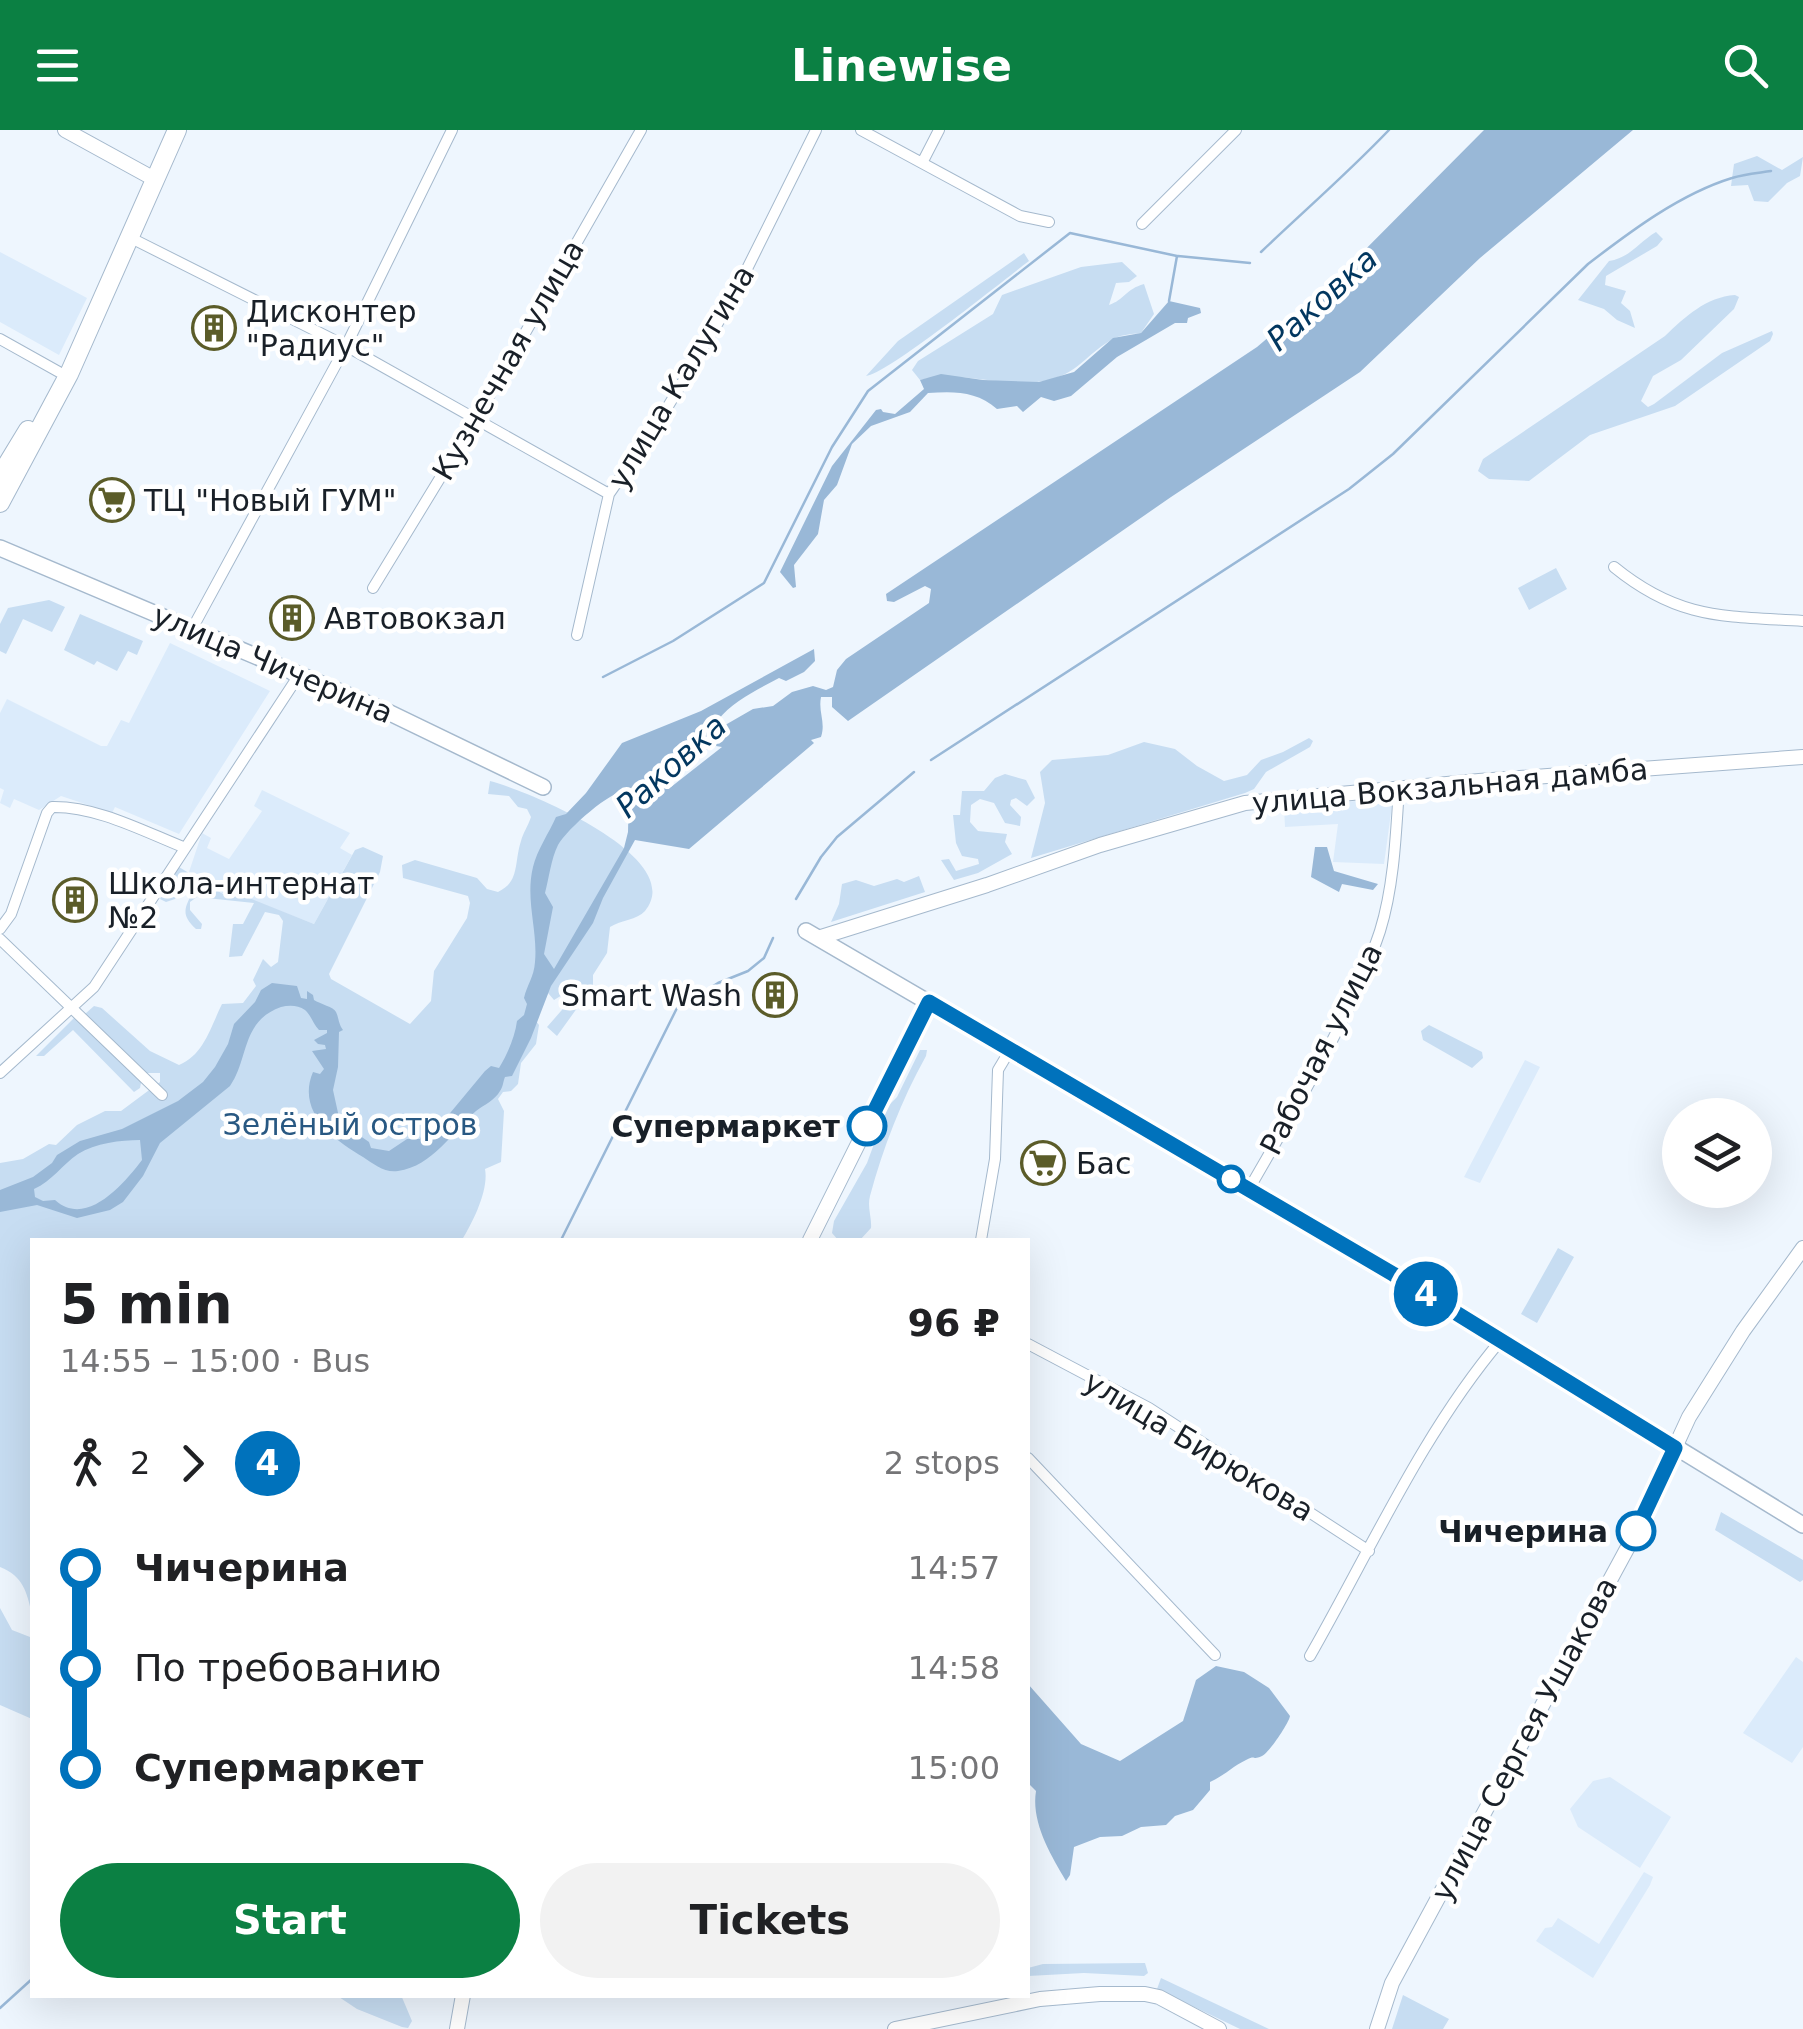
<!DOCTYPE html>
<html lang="en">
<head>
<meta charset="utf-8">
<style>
	:root { --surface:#fff; --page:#f2f2f2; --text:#202124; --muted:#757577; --accent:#0b8043 }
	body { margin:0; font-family:"DejaVu Sans",sans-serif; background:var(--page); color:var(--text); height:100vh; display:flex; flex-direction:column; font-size:38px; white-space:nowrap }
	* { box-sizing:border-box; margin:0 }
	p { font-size:32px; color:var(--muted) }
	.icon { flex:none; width:55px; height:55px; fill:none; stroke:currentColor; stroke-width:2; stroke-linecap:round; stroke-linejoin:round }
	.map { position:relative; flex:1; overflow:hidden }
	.sheet { position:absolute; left:30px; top:1108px; width:1000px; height:760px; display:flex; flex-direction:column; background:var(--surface); border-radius:0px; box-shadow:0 10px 40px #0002 }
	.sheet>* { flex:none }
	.badge { padding:0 20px; border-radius:32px; font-size:35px; line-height:65px }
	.buttons { position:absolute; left:1662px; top:968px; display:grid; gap:20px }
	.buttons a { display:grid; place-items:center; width:110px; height:110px; border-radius:50%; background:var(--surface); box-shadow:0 10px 40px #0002; font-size:50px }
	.map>.badge { position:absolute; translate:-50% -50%; box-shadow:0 0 0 5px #fff }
	.legs { display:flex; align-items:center; gap:15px; height:110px; padding:0 30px; font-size:32px }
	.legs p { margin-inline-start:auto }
	.head { display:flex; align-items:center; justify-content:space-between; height:170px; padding:0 30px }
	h1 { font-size:55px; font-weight:600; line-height:75px }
	.button { display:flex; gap:20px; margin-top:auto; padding:20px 30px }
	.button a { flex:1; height:115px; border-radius:60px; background:var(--accent); color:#fff; font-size:40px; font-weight:600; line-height:115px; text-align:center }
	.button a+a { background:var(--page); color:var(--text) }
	ul { padding:0 30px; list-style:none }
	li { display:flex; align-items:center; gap:35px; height:100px; font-size:38px }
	li i { display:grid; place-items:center; width:15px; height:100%; margin:0 12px; background:currentColor }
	li i::after { content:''; width:25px; height:25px; margin:-12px; border:8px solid; border-radius:50%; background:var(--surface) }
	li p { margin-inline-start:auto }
	li:first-child i { background:linear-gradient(#0000 50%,currentColor 0) }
	li:last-child i { background:linear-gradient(currentColor 50%,#0000 0) }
	header { display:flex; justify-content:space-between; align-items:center; height:130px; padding:0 30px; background:var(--accent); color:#fff; font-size:45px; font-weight:600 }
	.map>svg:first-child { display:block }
	.built { fill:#dbebfb }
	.green { fill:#c7ddf2 }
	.water { fill:#99b8d7; fill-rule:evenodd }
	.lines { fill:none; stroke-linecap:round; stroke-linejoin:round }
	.stream { stroke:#99b8d7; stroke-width:2.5 }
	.street-casing { stroke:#a5b9cd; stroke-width:12 }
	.secondary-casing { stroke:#a5b9cd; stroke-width:16 }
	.primary-casing { stroke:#a5b9cd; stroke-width:18 }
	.highway-casing { stroke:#a5b9cd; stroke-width:20 }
	.street { stroke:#fff; stroke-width:10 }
	.secondary { stroke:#fff; stroke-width:14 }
	.primary { stroke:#fff; stroke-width:15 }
	.highway { stroke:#fff; stroke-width:18 }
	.line-1-casing { stroke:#fff; stroke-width:22 }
	.line-1 { stroke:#0072bc; stroke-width:15 }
	.stop-1-dot { fill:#fff; stroke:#0072bc; stroke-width:5 }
	.labels { text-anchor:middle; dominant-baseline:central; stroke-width:9; stroke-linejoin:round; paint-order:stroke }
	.poi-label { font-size:30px; fill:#192028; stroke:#fff; text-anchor:start }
	.street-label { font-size:30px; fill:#192028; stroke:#fff }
	.park-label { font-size:30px; fill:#285882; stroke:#fff }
	.stop-label { font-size:30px; font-weight:bold; fill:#192028; stroke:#fff; text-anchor:end }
	.water-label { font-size:32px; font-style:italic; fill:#02375f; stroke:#fff }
</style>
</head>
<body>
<header><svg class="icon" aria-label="menu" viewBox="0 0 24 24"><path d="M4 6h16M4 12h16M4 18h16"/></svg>Linewise<svg class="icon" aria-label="search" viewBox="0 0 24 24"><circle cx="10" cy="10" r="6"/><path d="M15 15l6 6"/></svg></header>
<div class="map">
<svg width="1803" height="1899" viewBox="0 0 1803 1899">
	<rect width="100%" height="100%" fill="#eef6fe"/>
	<!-- built -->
	<path class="built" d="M0,122L87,168L59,225L0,192Z
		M170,513L270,561L179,704L115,677L112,683L61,666L39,680L14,669L10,678L0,673L4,660L0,658V583L7,569L101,616H107L121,590L129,593Z
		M262,660L350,703L340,718L352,725L314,794L244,767L224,764L188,745L202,703L211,708L207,718L229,729L262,681L254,676Z
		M1393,668L1384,734L1333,732L1338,694L1285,697L1284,677Z
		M1525,930L1540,937L1480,1053L1464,1047Z
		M1796,1527L1803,1532V1617L1792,1633L1743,1603Z
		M1610,1647L1671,1687L1640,1738L1578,1697L1570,1679L1593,1651Z
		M1644,1742L1653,1747L1650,1755L1593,1848L1536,1811L1545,1798L1552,1797L1558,1788L1599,1814Z"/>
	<!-- green -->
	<path class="green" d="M1757,26L1782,40L1803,27L1800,46L1787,53L1768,72L1754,71L1748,55L1731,56L1734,34Z
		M1656,102L1663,109L1657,116L1606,146L1605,155L1626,161L1621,173L1630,181L1635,198L1617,190L1604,179L1578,170L1609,131C1630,128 1639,112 1656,102Z
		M1024,123L1029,131C1001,152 889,243 866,246L898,211Z
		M1122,132L1137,146L1129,152L1116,153L1109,175C1124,170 1126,159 1144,154L1154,184L1141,203C1132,204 1119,205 1111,210C1081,228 1077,247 1037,252C997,256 958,240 920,250L912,240L918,231L993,184L1002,165L1081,137Z
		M1735,165L1739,167L1734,179L1681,230L1653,246L1641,271L1648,277L1654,274L1722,223L1772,201L1773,204L1770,211L1675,276L1590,305L1529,351L1489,349L1478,341L1483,329L1665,206C1685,187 1706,167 1735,165Z
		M1556,438L1567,459L1529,480L1518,458Z
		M49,470L65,477L52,502L23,489L6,524L0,521V494L8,478Z
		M80,484L143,511L137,525L128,521L117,541L97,531L94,535L64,520Z
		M1309,608L1313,611L1310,617L1266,642L1254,659L1245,663L1031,728L1045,673L1040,642L1052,630L1108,625L1144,612L1175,619L1197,636L1224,651L1247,645L1261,630L1283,622Z
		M1005,644L1026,650L1035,668L1027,676L1016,668L1011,670L1010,675L1021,687L1020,696L1005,693L994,673L980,669L971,675L970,692L978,701L1007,704L1005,712L1012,724L978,743L954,750L941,730L949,729L956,741L979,734L978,729L962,726L956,713L953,685H960L962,661H984L995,648Z
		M490,651C526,660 689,727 645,781C637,790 621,790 610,797L607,823L593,845V856L557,906L547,897L568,873L573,872L576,863L572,859L554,870L548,863L536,891L539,895L536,914L521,933L518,954L511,961L503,962L498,969L504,981L501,1032L485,1039C489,1060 473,1092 462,1110H32V1485C27,1462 23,1446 0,1437V1033L23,1029L49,1014L56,1015L77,995L105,981H121L160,952V943H143L140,958L134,962L73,900L44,926H36L81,881L85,884L94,876L102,878L150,921L179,935C204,925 211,896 222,874L243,873L256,856L253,850L263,829L271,837L278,832L283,791L279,785L265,782L242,826L229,827L233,794H243L254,773L197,767L190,772V780L202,794L201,799H196C180,784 185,778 193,761L184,755L175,769L166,772L160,769L179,737L223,764L244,766L314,794L355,720L363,717L383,726L380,742L329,844L331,849L410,894L431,871L434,841L467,788L470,773L468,766L403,748L402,735L415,730L477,748L487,759L498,762C520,752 514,732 521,711C523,703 528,696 531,687L527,679L518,677L509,666L488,664Z
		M919,746L925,762L831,792L839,774L842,754L856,750L874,756L897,749L904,752Z
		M1429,895L1482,922L1483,928L1472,938L1423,910L1421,901Z
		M920,920H927L926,926C901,971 883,1018 870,1066C867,1077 872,1088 871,1098L860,1110H838L832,1103L834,1091L867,1033L888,976L897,967Z
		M1558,1118L1574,1127L1537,1193L1521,1184Z
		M1721,1382L1803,1430V1450L1800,1452L1715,1400Z
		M0,1478L12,1500L30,1507L32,1589L0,1575Z
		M1145,1833L1148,1843L1144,1846L1084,1843L1028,1846V1838L1043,1834Z
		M1161,1848L1269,1899H1240L1157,1859Z
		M336,1865H401L412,1891L408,1898L402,1897L357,1879Z
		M1403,1865L1449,1889L1443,1899H1392Z"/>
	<!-- water -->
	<path class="water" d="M1484,0H1633L1480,128L1360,242L1171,367L848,591L832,577V567H821C818,582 826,592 821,607L811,610L814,613L689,719L635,710L603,768L593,793L551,856L531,908L512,946L505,947C503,952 503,957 500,961C495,970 484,975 476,981C452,1002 433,1036 398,1041C384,1043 374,1034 363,1027C334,1010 296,982 313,942L320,944L324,939L312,921L326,919L325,915L318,914L314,910L327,903V900H319C313,894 311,885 305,880C298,875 289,875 281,877C241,891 249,929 230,956L160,1013L143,1046L123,1072L110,1080L77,1088L37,1075L0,1082V1060L33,1047L52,1033L57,1025L80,1011L122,999L178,971L203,952L215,937L228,914L234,894L255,872L261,860L272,853L297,856L301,868L307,869V861L313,865L314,870C320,874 334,877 336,882C339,888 338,893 343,900L339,902L338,937L333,960L340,992L369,1012L371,1018L389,1021L407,1009H420L422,1004L436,1000L485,941L491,936L499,938C507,925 515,907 517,891L524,885L527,874L524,868C527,855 534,847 535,832C538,800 525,770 533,737C537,720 549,703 556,687L566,684L586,663L622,613L701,581L814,519L815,531L804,542L786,551L779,548C757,560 733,571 718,590L720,598L753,579L773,576L792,562L813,556L826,560L833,557L837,540L846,529L929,473L931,459L925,456L894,472L887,471L886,464L1257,217L1330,155ZM716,616L722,617L671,657L666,649L659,653L648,650L657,639L676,628L681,631ZM629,659L628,702L624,718L554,839L544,824L553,777L545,763C549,748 551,729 558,715C568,698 610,661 629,659ZM140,1010L142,1030C123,1055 86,1098 55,1070L43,1071L35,1067L34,1059C52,1051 62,1035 78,1024C95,1013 121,1010 140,1010Z
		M1169,171L1200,178L1201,183L1188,188L1187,193H1175L1117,227L1071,266L1054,271L1041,267L1023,282L1017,276L997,279C977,261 954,261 928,263L910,282L871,296L852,314L837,355L824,370L818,404L794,435L796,457L793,458L780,442L832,336L876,280L881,279L883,282L895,284L924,259L920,250L941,244L983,250L1039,252L1074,242L1113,208L1141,203Z
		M1315,717H1327L1334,741L1378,754L1373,760L1342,754L1339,762L1311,747Z
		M1216,1536L1244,1542L1269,1558L1290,1586C1289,1593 1269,1623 1262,1626C1251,1631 1257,1624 1246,1630C1233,1636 1224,1646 1210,1652V1660L1193,1680L1175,1686L1166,1695L1141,1697L1122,1706L1100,1707L1074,1717L1070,1745L1066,1751C1050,1724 1031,1692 1036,1661L1028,1653V1554L1081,1614L1120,1631L1183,1591L1196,1550Z"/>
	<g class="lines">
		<!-- stream -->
		<path class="stream" d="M1261,122C1304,81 1348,43 1389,0
			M1178,126L1250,133
			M603,547L673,511L764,453L832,317L868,261L1070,103L1177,126L1169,171
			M931,630L1349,359L1393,324L1588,134C1631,101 1680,64 1732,48C1744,44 1758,43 1771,41
			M796,769L821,727L837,707L914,642
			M561,1110L677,878L718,853L748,841L764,828L773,808
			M0,1878L32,1849"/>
		<!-- street casing -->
		<g class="street-casing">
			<path id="street" d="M861,0L1020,86L1049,92
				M922,33L939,0
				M1142,94L1236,0
				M131,108L346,216L609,364
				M0,209L59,242
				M1614,437C1679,490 1724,486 1803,491
				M373,458L476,289L641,0
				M192,499L346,216L452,0
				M577,505L609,364L658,293L731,171L816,0
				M0,799L11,784L47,683L52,677C96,676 143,701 183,717
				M0,809L162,965
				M0,943L94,857L299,545
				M1249,1059C1293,982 1352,885 1380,801C1394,756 1396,704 1399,657
				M981,1110L995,1029L998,940L1010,920
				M1028,1214L1149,1278L1369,1421
				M1028,1328L1215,1525
				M1310,1526C1370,1421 1423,1302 1501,1210"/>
		</g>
		<!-- secondary casing -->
		<g class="secondary-casing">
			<path id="secondary" d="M65,0L147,45
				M818,808L987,755L1100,715L1245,673L1479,651L1803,627
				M810,1110L929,872
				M457,1899L463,1865
				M895,1899L1040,1869L1100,1864H1145L1159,1867L1219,1899
				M1377,1899L1392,1853L1635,1404L1689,1287L1743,1201L1803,1118"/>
		</g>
		<!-- primary casing -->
		<g class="primary-casing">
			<path id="primary" d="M0,418L390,583L543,657
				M806,801L1375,1133L1803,1395"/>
		</g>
		<!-- highway casing -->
		<g class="highway-casing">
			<path id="highway" d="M0,346L28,300
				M0,373L69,244L177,0"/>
		</g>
		<!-- street -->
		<use href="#street" class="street"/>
		<!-- secondary -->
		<use href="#secondary" class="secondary"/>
		<!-- primary -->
		<use href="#primary" class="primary"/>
		<!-- highway -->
		<use href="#highway" class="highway"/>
	</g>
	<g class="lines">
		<!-- line-1 casing -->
		<g class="line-1-casing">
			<path id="line-1" d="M867,996L929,872L1393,1144L1675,1318L1636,1401"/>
		</g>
		<!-- line-1 -->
		<use href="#line-1" class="line-1"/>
	</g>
	<!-- icons -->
	<defs>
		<g id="building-ring" transform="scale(2.25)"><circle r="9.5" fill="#fff" stroke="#5b5c29" stroke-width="1.5"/><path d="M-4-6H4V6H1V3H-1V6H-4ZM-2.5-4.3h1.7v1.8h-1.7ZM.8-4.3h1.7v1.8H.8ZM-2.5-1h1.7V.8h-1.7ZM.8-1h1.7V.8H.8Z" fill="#5b5c29"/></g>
		<g id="supermarket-ring" transform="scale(2.25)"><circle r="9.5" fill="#fff" stroke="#5b5c29" stroke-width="1.5"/><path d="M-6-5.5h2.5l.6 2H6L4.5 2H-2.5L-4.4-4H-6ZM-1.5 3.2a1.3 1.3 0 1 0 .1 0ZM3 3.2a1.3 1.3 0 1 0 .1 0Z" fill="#5b5c29"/></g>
	</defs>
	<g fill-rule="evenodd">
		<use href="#building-ring" x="214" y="198"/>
		<use href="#supermarket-ring" x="112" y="370"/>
		<use href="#building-ring" x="292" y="488"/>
		<use href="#building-ring" x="75" y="770"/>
		<use href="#building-ring" x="775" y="865"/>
		<use href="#supermarket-ring" x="1043" y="1033"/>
	</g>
	<!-- markers -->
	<g class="stop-1-dot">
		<circle cx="867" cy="996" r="18"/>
		<circle cx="1231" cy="1049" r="12"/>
		<circle cx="1636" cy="1401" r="18"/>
	</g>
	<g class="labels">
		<!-- poi labels -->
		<g class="poi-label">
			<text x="246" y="181">Дисконтер<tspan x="246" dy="34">"Радиус"</tspan></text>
			<text x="144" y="370">ТЦ "Новый ГУМ"</text>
			<text x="324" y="488">Автовокзал</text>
			<text x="108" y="753">Школа-интернат<tspan x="108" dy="34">№2</tspan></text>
			<text x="742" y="865" text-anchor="end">Smart Wash</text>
			<text x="1076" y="1033">Бас</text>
		</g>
		<!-- street labels -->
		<g class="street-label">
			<text transform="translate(508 230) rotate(-60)">Кузнечная улица</text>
			<text transform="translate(681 247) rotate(-59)">улица Калугина</text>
			<text transform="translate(273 534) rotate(23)">улица Чичерина</text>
			<text transform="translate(1450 656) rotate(-5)">улица Вокзальная дамба</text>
			<text transform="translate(1321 919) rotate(-63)">Рабочая улица</text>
			<text transform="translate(1199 1316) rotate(31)">улица Бирюкова</text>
			<text transform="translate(1524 1609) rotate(-62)">улица Сергея Ушакова</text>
		</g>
		<!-- park labels -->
		<g class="park-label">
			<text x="350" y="994">Зелёный остров</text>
		</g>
		<!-- stop labels -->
		<g class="stop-label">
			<text x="840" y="996">Супермаркет</text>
			<text x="1608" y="1401">Чичерина</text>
		</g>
		<!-- water labels -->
		<g class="water-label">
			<text transform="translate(1322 169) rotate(-42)">Раковка</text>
			<text transform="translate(671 636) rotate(-42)">Раковка</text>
		</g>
	</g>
</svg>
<div class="buttons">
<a><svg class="icon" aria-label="layers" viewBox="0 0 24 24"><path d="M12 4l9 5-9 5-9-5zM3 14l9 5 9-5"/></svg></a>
</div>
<b class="badge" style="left:1426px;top:1164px;background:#0072bc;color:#fff">4</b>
<section class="sheet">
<div class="head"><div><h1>5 min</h1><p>14:55 – 15:00 · Bus</p></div><b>96 ₽</b></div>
<div class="legs"><svg class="icon" aria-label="walk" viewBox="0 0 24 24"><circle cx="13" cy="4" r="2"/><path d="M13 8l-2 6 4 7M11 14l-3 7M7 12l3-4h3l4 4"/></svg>2<svg class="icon" aria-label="forward" viewBox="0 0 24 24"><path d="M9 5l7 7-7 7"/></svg><b class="badge" style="background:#0072bc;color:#fff">4</b><p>2 stops</p></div>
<ul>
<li><i style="color:#0072bc"></i><b>Чичерина</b><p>14:57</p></li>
<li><i style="color:#0072bc"></i><span>По требованию</span><p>14:58</p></li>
<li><i style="color:#0072bc"></i><b>Супермаркет</b><p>15:00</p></li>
</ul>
<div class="button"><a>Start</a><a>Tickets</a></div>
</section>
</div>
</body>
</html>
